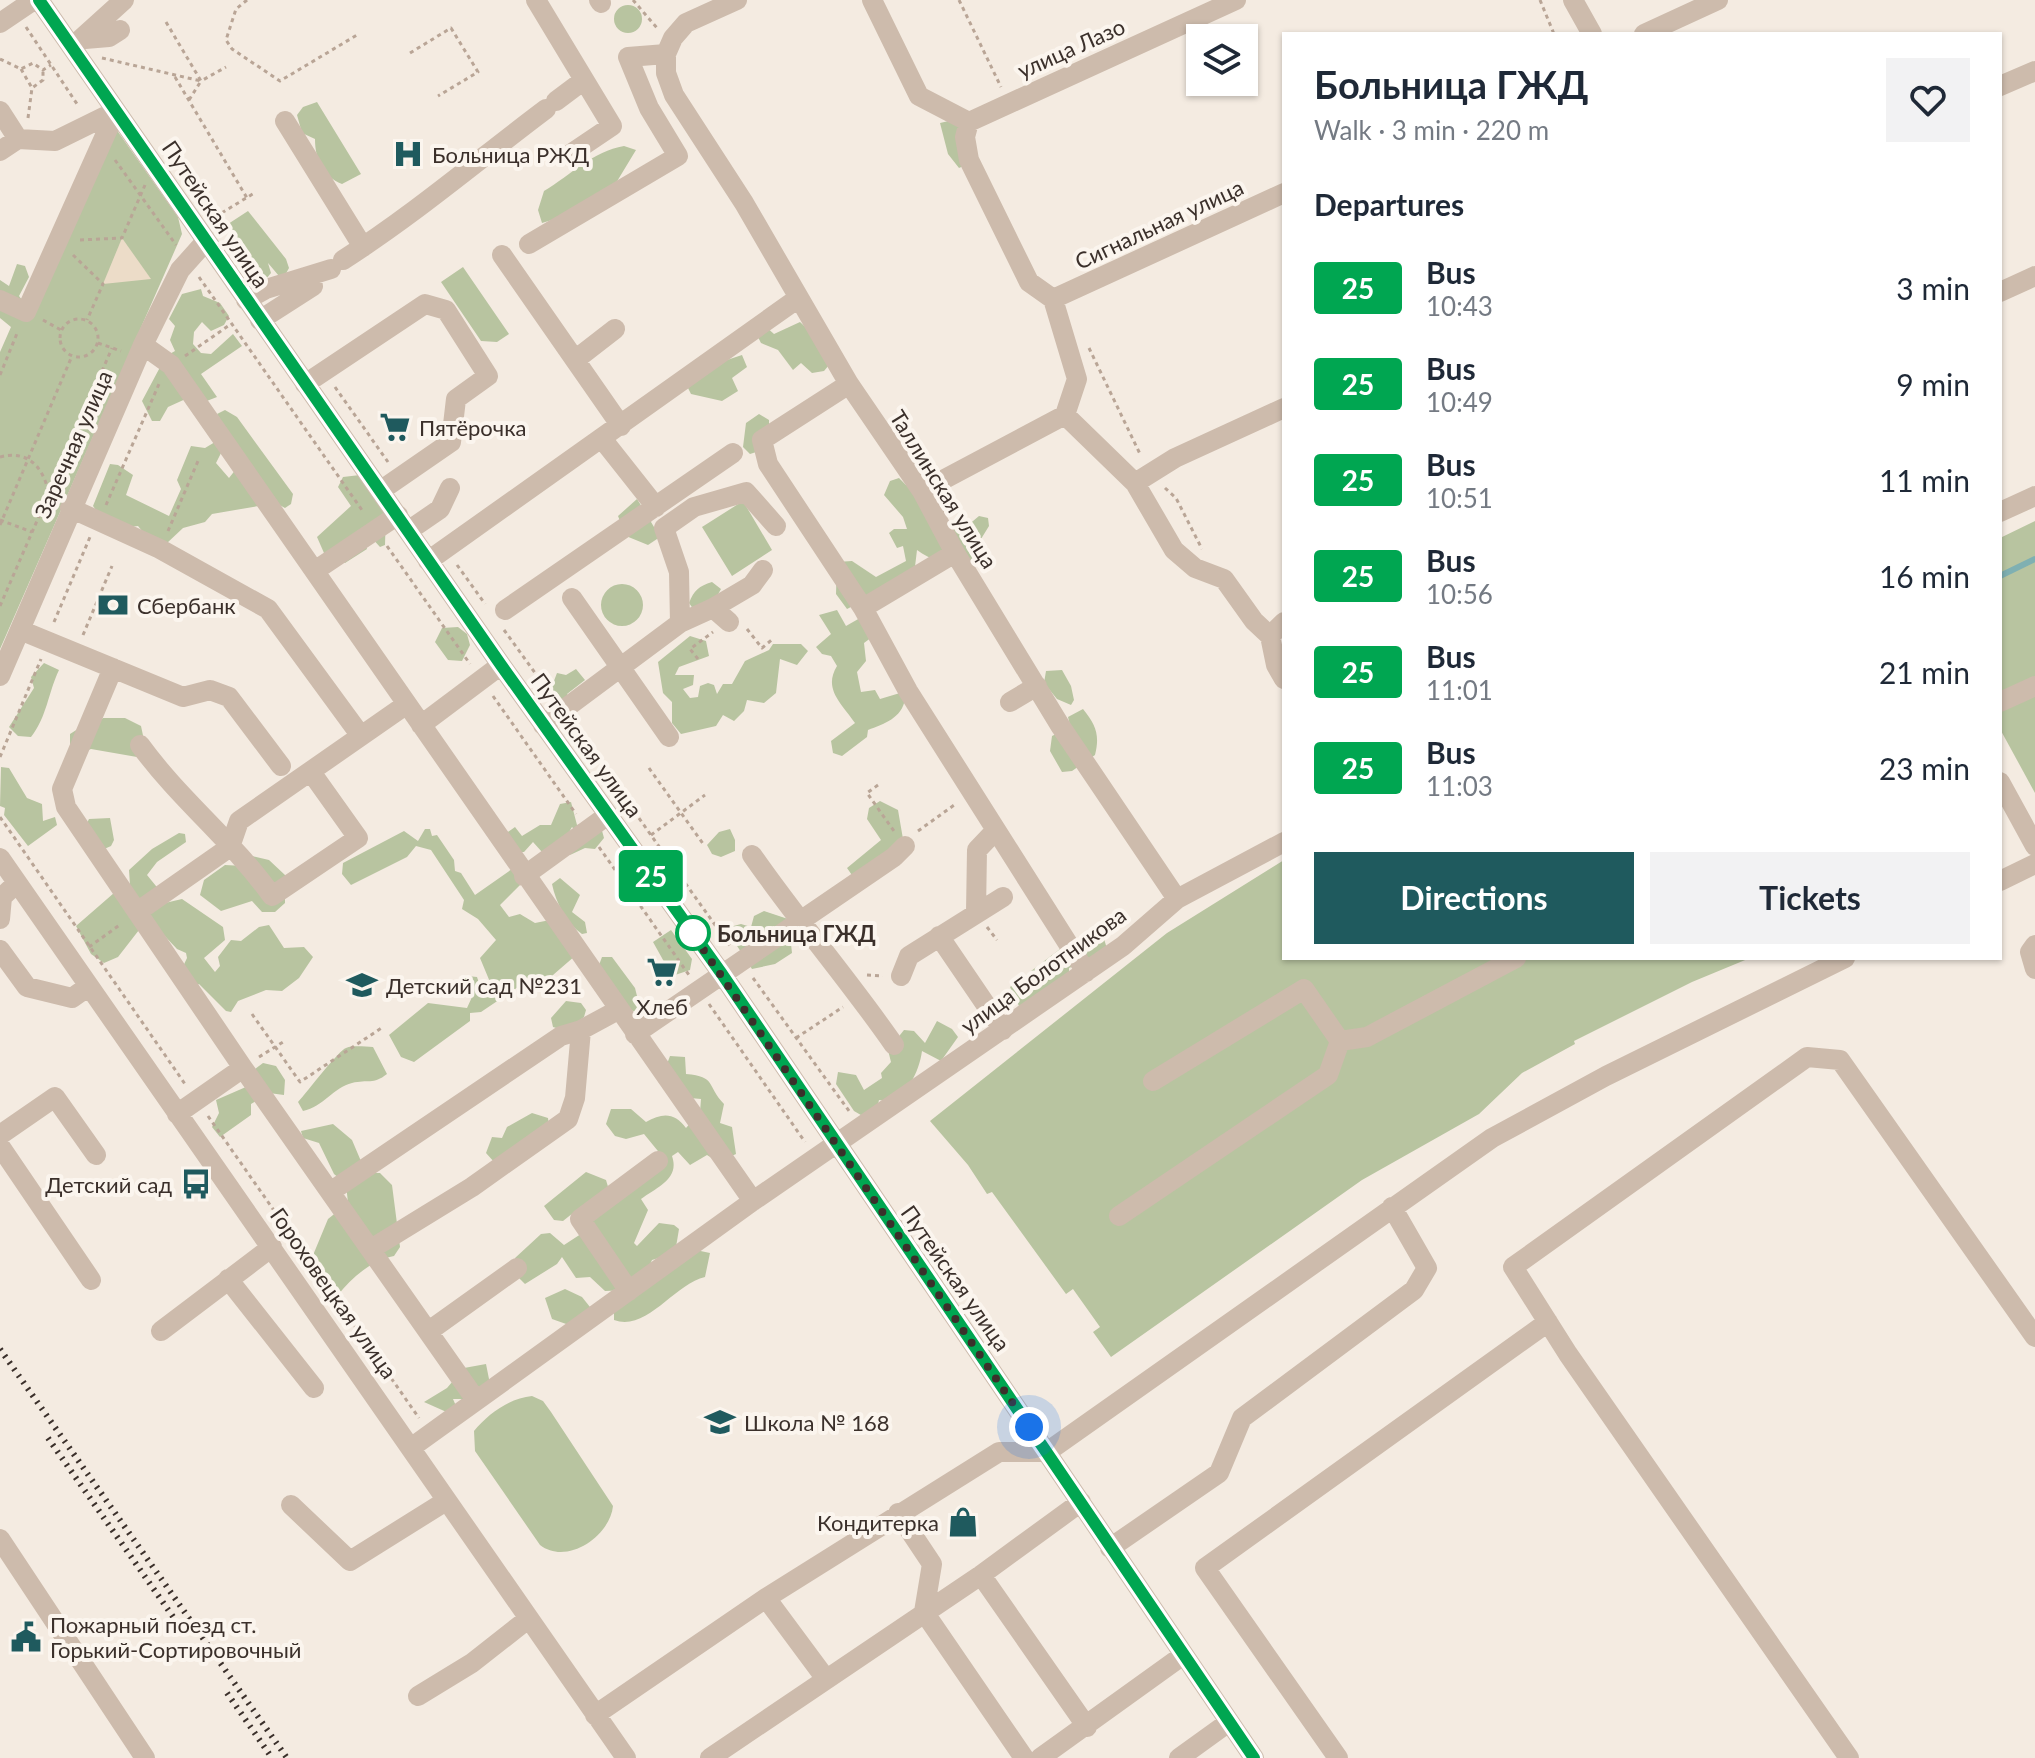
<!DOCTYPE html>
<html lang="en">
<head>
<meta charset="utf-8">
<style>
	:root { --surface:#fff; --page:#f2f2f3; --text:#1f2937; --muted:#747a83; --accent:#1f5a5e }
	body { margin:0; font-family:Lato,sans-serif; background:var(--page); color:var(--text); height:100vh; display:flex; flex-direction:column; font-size:30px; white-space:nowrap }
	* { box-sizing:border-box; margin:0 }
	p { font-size:26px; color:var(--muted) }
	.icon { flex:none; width:44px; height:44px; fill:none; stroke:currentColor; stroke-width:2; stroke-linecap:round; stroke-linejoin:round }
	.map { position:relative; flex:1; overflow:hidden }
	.panel { position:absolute; left:1282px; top:32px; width:720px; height:928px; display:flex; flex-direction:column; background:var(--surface); border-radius:0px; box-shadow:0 2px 6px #0004 }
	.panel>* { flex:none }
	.badge { padding:0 16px; border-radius:6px; font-size:28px; line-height:52px }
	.tools { position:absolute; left:1186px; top:24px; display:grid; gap:16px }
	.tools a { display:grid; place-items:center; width:72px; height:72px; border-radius:0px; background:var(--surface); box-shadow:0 2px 6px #0004; font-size:40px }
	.you { position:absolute; width:40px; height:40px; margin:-20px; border:6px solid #fff; border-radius:50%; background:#1a73e8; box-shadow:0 0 0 12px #1a73e833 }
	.map>.badge { position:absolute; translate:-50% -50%; box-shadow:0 0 0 4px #fff }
	h2 { padding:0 32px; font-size:30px; line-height:72px }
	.round { display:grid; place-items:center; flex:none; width:84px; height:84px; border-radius:0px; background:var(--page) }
	.headline { display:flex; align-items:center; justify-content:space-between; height:136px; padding:0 32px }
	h1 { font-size:38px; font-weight:700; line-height:60px }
	.button { display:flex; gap:16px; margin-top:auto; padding:16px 32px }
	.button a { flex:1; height:92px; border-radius:0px; background:var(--accent); color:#fff; font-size:32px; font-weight:700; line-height:92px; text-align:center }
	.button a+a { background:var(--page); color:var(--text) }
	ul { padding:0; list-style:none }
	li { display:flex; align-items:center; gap:24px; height:96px; padding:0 32px }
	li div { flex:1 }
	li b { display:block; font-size:30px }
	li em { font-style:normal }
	li .badge { min-width:88px; font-weight:700; text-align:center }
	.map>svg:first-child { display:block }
	.green { fill:#b8c4a0 }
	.plaza { fill:#ecdcc8 }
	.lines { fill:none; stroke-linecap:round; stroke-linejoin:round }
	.stream { stroke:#7fb0b2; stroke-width:6 }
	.path { stroke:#b9a596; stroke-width:3; stroke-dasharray:4 4; stroke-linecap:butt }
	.minor { stroke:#cdbbac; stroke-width:20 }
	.rail { stroke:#3b302b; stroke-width:6; stroke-dasharray:2 6; stroke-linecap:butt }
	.line-casing { stroke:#fff; stroke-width:18 }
	.line { stroke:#00a651; stroke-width:12 }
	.walk { stroke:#3b302b; stroke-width:8; stroke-dasharray:0 14.4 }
	.stop-dot { fill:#fff; stroke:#00a651; stroke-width:4 }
	.labels { text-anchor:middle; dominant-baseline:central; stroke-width:8; stroke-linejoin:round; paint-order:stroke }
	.street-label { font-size:22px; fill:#3b302b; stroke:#fbf5ee }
	.poi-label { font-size:22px; fill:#3b302b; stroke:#fbf5ee; text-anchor:start }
	.stop-label { font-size:22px; font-weight:bold; fill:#3b302b; stroke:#fbf5ee; text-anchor:start }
</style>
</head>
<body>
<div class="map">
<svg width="2035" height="1758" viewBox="0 0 2035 1758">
	<rect width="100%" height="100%" fill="#f4ebe1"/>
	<!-- green -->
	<path class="green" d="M614 19a14 14 0 1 1 28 0a14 14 0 1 1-28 0Z
		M317,102L361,174L342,184C323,176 315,160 315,139L302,133L297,115L303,107Z
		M109,119L178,217L182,234L0,649V352L11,327L0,318V280L9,286L17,264L25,266L29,277L19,296L22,300Z
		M953,120L962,131L968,164L959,168L948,154L940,123Z
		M624,146L636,150L616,183L555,219L542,223L538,210L544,191C571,175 593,151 624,146Z
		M248,211L286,259L289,268L284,277L279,276L268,263L271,273L266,279L257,278L225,226Z
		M463,267L509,334L497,342L481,341L441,282Z
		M201,289L203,296L220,303L229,316L224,325L211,331L202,322L194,332L193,344L201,353L211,354L233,334L242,346L201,374L217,397L199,404L190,397L168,407L160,421H152L142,401L166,356L175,351L170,340L175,326L169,319L182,294Z
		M800,322L817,338L829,365L824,371L812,373L801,363L793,370L778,350L761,343L756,333L765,326L774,334Z
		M742,355L747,367L732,378L738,391L722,401L691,394L683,378L691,372Z
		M225,410L237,417L293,494L291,504L285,508L276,503L212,514L205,522L183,528L166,544L152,543L138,526C116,530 105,523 93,506L110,464L118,465L133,475L126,495L169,516L181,489L177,480L191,446L205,448L215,442L222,451L216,463L229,478L244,459L217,414Z
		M759,414L769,420V448L750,454L743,447L746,423Z
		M360,475L386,509L385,545L380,547L370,536H363L367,549L345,563L333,553H324L317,537L351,506L338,487L343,477Z
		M899,478L906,485L916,487L952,528L967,526L979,516L988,518L989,526L981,539L987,555L982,563C959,567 935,564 917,550L914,575L847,609L836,594L837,562L852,561L876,577L906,561L903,546L897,548L889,533L894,529H907L903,517L884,495L890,481Z
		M637,499L642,507L655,512L651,522L660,537L648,545L626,536L618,516Z
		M743,501L772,550L732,576L702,527Z
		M2035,521V793L2000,729V538Z
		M712,582L721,589L712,605L694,610L689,603C694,590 699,586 712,582Z
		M601 605a21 21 0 1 1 42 0a21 21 0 1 1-42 0Z
		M837,610L846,626L860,618L872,637L864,643L866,661L857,672L861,692L875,690L880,699L900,693L905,699C902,718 884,724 868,730L867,737L842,756L833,753L831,741L855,723C841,703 823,689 837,666L831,656L822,654L816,647L831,634L819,615Z
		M458,627L467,634L470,645L462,661L448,660L435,642L442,628Z
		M690,636L706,641L709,656L679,667L675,675H694L693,685L683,689L690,698L698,697L700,686L708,683L714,685L717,694L723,684H732L745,661L769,650L773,644H801L808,651L797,665L780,659L776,693L764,703L747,700L744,711L734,721L723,715L716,726L681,734L672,723V702L663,693L658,662Z
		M44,663L59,670C48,693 47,717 31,737L18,736L9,727L34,688L31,677Z
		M576,669L585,680L567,694L571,702L563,708L547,699L557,673L566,675Z
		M1062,670L1071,686L1074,700L1071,705L1057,699L1044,683L1046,671Z
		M1083,709C1096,725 1100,735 1095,755L1072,771L1062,772L1050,751L1052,736L1058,733L1073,738L1068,717Z
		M103,718H125L141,726L145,745L137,757L91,749L78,754L70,752V734L81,727L91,730Z
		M1,767L9,768L27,798L42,804L43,821L55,817L57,825L28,846L4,815L5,808L0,806Z
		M880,801L898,810L903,839L854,878L847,868L881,840L867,819L869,808Z
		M571,802L577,825L591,820L601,827L604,838L595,849L585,848L570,855L577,833L572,827L565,839L542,852L533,842L524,852H517L505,834L515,827L522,836L540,825H551L560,804Z
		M110,818L114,840L111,846L93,854L80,837L89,819Z
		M425,829H430L432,836L437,835L454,860L455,871L461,873L475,895L522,862L521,884L500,905L509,917L520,914L535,923L550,920L583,949L553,975L551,983L538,989L530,979L481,1012L470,1013V1021L414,1062L401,1057L389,1035L428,1003L467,1008L472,997L460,983L467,976L477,977L481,989L490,982L480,958L496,940L478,919L462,909L464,900L431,850L416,846L407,857L351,885L342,874L343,863L404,831L418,841Z
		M730,829L735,840V851L721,857L712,854L707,845L719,832Z
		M179,833L185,834L186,842L157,862L147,875L165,897V903L182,899L223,927L225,940L204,958L215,972L220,966L218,957L231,940L241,941L259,927L269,925L284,948L304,947L313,957L299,978L282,991L266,990L238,1001L231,1012L226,1011L199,984L184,993L176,981L187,958L186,953L177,949L160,931L139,930L118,957L104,963L91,954L76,926L122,886L130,885L129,870L152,849Z
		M252,856L269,860L285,875V903L275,912H262L252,901L221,911L200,895L204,880L225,865L244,866Z
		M1284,860V958H1750L1692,982L1574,1041L1575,1044L1522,1073L1479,1114L1362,1180L1111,1357L1093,1332L1100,1327L1073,1289L1066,1294L992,1192L987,1194L968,1165L930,1121L1167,933Z
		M560,878L580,895L572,912L585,922L587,933L582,934C566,923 556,903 552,884Z
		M764,911L794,921L799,937L791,944L792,953L775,964L752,969L728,932L730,927L741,924L751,927L754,916Z
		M1101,929L1108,952L1069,968V976L1029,1006H1019L1010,987L1060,949L1085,950V937Z
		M671,930L692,959L690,970L672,976L653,942Z
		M602,957H612L635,988L640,1008L637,1013L629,1009L599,965Z
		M566,1001L581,1003L586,1010L584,1017L566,1031L553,1027L551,1018Z
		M937,1021L952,1029L958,1037L941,1061L922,1051C919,1073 905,1103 879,1100L876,1113L866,1118L854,1111L836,1084L838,1072L856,1075L864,1090L882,1078L881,1073L891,1062L888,1050L904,1030L914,1031L925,1043Z
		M373,1047L387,1074C373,1085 368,1079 352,1083C334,1087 323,1107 303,1111L298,1102C307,1092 339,1050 346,1048C354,1045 365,1047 373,1047Z
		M670,1056L685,1057L686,1074C717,1077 706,1085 724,1104L720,1123L732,1127L736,1154L718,1162L707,1155L690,1165L678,1152L672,1156C680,1179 657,1187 641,1199L648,1210L634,1243L637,1246L659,1223L674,1225L679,1229L675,1253L652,1260L644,1278L691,1249L710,1253L705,1277C674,1284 647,1332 614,1320V1307L631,1290L605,1291L590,1277L576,1278L562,1257L557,1264L525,1284L516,1275L515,1258L541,1234L550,1233L564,1245L584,1232L573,1213L563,1221L554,1220L544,1206L586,1172L606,1180L609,1190L662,1156L644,1134L626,1139L615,1136L606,1124L611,1109H631L646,1122C663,1112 675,1113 686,1128L700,1112L701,1099L690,1098L667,1064Z
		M263,1063L276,1066L285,1080L284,1095L269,1093L251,1104V1115L220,1137L212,1127L219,1113L216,1100L255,1083L251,1072Z
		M532,1113L548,1118L549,1127L495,1163L486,1153L492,1137L502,1138L507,1127Z
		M333,1124L352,1140L366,1173H380L392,1185L400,1247L394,1256C372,1260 351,1278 338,1295H326L311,1260L328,1219L348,1203L346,1184L334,1174L319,1143L303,1138L301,1131Z
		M565,1289L582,1297L590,1307L569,1325L552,1319L545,1298Z
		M486,1364L490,1384L467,1399H453L456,1406L451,1414L424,1402L447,1388L464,1368Z
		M532,1396L543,1401L551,1412L613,1506C610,1536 567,1566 540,1545L475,1451L474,1431C488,1414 510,1398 532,1396Z"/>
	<!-- plaza -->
	<path class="plaza" d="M122,238L151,279L103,284Z"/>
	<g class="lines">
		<!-- stream -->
		<path class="stream" d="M2000,576L2035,559"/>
		<!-- path -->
		<path class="path" d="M247,0L236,9L226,40L232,49L280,81L357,35
			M633,0L657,28
			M959,0L1001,87
			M1540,0L1554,34
			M166,22L201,81L226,67
			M26,27L79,107
			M410,53L451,28L478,72L438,96
			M102,58L201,81L189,100
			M0,59L21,69L33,63L43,70L51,65
			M21,69L32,88
			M175,77L247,198
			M28,118L32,88L43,80V70
			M115,160L176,245
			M215,217L256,192
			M80,240L122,238L145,185
			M73,255L103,284L87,320
			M199,277L364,513
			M60 338a19 19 0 1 1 38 0a19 19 0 1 1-38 0Z
			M43,320L61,330
			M98,343L121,351
			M1089,348L1141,456
			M185,356L231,324
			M0,375L18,331
			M335,387L388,462
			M0,457C26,450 42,465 48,490
			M1165,488L1176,498L1202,549
			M106,505L159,384
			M0,520L32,532
			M0,525L72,356
			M168,531L198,461
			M387,546L470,664
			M457,565L485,604
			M0,606L112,348
			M54,622L90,537
			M747,629L762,648L774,638
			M504,630L551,695
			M83,635L112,566
			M698,659L690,649L713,632
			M493,696L576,814
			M574,727L730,946
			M0,757L41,659
			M649,768L704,845
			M878,785L867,793L894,831
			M0,817L185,1084
			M918,831L957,803
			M651,835L705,795
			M599,847L689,975
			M987,927L997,940
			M89,947L121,924
			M867,975L883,976
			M753,978L849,1111
			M709,1004L805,1142
			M252,1014L300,1082L383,1027
			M796,1038L843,1007
			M259,1057L283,1042
			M208,1116L419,1418"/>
		<!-- minor -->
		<path class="minor" d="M39,0L501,665L722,974L1254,1758
			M536,0L612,126L569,155
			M599,0L601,3
			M737,0L686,23L673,38L666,54V73L674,95L744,203L849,384L922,491L955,553L1061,727L1177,899
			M872,0L919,96L969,122L965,137L969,160L1029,282L1053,299L1077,379L1065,415L1135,483L1174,550L1195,568L1224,579L1254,621L1270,636L1276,665L1284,679
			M1573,0L1592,34
			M0,23L34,0
			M1644,34L1718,0
			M85,39L109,37L120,30
			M72,47L124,0
			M2000,86L2035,71
			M556,101L584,80
			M0,111L18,139L0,151
			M285,121L363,247
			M969,122L1236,0
			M18,139L55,141L116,111
			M529,244L678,156L649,108L628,57L666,54
			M502,255L621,426
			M343,260C415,214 478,160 546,109
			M2000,292L2035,276
			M1053,299L1284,193
			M0,300L26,312L116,111
			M246,300L266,289L331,269
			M260,320L313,286
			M143,345L171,365L753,1201
			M575,360L615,329
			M305,384L425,304L446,310L488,376L456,399L451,442L380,491
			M849,384L762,440L768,464L863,608L908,691L1086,972
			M603,440L656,507
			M1135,483L1175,458L1284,408
			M922,491L1065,415
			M70,508L160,549L268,609L361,736
			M2000,512L2035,496
			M408,531L440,509L450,488
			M428,561L797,299
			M316,570L398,515
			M572,598L669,737
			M713,608L752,585L763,570
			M863,608L955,553
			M505,610L733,453
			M680,623L679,572L664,528L694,507L746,492L776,526
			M20,630L183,697L210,690L229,697L281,766
			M1270,636L1284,622
			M113,668L62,789L66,807L243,1068L476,1400
			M0,676L143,345L180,270L206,241
			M1010,702L1037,686
			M2000,702L2035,686
			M421,725L501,665
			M543,725L680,623L713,608L729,622
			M140,745C180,800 233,841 272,896L358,838L311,772
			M2000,782L2035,846
			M752,855C797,920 849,980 894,1045
			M0,858L626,1758
			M524,876L608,815
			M2000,881L2035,864
			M137,912L230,847L239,821L407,704
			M976,912L977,850L996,830
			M0,919L2,897L17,883
			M939,936L1003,1030
			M2035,945L2030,952L2035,969
			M0,950L27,987L72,998L89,986
			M901,976L909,956L1003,897
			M635,1034L894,857L905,846
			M1153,1081L1304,989L1340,1041
			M177,1114L243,1068
			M0,1135L55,1097L96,1155
			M0,1146L91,1280
			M330,1192L561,1036L581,1030L618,1010
			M1119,1216L1328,1075L1340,1041L1367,1037L1516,958
			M371,1249L472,1187L568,1119L575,1098L581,1030
			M228,1279L314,1388
			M629,1291L580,1219L658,1161
			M161,1331L272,1247
			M429,1331L517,1268
			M412,1447L753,1201L1123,946L1177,899L1284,842
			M291,1505L350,1561L446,1501
			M898,1513L932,1564L924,1612L1024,1758
			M0,1539L145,1758
			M1110,1548L1219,1473L1242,1418L1414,1290L1427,1268L1392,1207
			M981,1575L1087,1727
			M766,1598L826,1679
			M418,1696L472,1663L528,1619
			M595,1715L766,1598L999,1452H1047L1492,1138L1606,1076L1845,958
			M710,1758L981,1575L1081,1502
			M1040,1758L1182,1656
			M1179,1758L1229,1722
			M1338,1758L1205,1568L1548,1322
			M1849,1758L1568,1354L1513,1267L1807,1057L1840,1060L2035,1337"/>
		<!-- rail -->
		<path class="rail" d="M0,1349L287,1758
			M48,1438L183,1631
			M227,1693L272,1758"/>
	</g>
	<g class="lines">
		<!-- line casing -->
		<g class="line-casing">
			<path id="line" d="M39,0L501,665L722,974L1254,1758"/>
		</g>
		<!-- line -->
		<use href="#line" class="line"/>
		<!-- walk -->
		<path class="walk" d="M693,933L690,930L1029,1427"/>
	</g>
	<!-- icons -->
	<defs>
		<g id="hospital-bare" transform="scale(2.4)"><path d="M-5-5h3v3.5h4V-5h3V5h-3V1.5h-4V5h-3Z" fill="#1f5a5e" stroke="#fbf5ee" stroke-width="2.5" paint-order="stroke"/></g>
		<g id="supermarket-bare" transform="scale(2.4)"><path d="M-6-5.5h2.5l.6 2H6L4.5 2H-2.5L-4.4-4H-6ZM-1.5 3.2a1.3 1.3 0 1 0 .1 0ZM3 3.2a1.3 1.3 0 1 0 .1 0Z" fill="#1f5a5e" stroke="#fbf5ee" stroke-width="2.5" paint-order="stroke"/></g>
		<g id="bank-bare" transform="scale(2.4)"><path d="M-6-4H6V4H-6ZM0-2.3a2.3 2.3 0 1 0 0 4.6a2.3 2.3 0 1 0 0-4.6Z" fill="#1f5a5e" stroke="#fbf5ee" stroke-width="2.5" paint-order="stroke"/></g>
		<g id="school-bare" transform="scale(2.4)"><path d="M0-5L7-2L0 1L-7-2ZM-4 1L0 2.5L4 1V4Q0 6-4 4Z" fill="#1f5a5e" stroke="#fbf5ee" stroke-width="2.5" paint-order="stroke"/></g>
		<g id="bus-bare" transform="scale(2.4)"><path d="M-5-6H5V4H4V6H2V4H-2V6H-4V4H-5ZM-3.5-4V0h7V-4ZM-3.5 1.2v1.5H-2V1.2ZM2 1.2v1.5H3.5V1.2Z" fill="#1f5a5e" stroke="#fbf5ee" stroke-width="2.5" paint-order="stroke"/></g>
		<g id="shop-bare" transform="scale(2.4)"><path d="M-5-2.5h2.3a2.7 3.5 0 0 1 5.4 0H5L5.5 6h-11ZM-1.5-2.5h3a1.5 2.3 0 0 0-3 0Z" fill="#1f5a5e" stroke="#fbf5ee" stroke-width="2.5" paint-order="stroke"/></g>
		<g id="civic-bare" transform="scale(2.4)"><path d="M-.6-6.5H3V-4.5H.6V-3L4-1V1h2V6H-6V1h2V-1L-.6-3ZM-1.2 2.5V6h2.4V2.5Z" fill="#1f5a5e" stroke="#fbf5ee" stroke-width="2.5" paint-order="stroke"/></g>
	</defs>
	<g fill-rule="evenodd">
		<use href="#hospital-bare" x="408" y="154"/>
		<use href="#supermarket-bare" x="395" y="427"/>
		<use href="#bank-bare" x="113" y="605"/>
		<use href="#supermarket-bare" x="662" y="972"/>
		<use href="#school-bare" x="362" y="985"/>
		<use href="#bus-bare" x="196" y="1184"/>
		<use href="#school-bare" x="720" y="1422"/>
		<use href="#shop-bare" x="963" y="1522"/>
		<use href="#civic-bare" x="26" y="1637"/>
	</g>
	<!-- markers -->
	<circle class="stop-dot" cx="693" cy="933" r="16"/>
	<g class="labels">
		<!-- street labels -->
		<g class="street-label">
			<text transform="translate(1071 48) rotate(-24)">улица Лазо</text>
			<text transform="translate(216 214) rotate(56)">Путейская улица</text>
			<text transform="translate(1159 224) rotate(-25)">Сигнальная улица</text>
			<text transform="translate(73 444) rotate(-66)">Заречная улица</text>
			<text transform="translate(944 489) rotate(58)">Таллинская улица</text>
			<text transform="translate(587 745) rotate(54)">Путейская улица</text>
			<text transform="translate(1043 970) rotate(-36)">улица Болотникова</text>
			<text transform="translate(956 1278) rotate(55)">Путейская улица</text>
			<text transform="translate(334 1293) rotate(55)">Гороховецкая улица</text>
		</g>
		<!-- poi labels -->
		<g class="poi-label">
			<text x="432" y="154">Больница РЖД</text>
			<text x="419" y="427">Пятёрочка</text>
			<text x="137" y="605">Сбербанк</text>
			<text x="386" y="985">Детский сад №231</text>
			<text x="662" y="1006" text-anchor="middle">Хлеб</text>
			<text x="172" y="1184" text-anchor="end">Детский сад</text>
			<text x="744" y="1422">Школа № 168</text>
			<text x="939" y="1522" text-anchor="end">Кондитерка</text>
			<text x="50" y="1624">Пожарный поезд ст.<tspan x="50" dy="25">Горький-Сортировочный</tspan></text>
		</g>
		<!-- stop labels -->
		<g class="stop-label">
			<text x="717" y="933">Больница ГЖД</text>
		</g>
	</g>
</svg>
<div class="tools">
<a><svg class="icon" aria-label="layers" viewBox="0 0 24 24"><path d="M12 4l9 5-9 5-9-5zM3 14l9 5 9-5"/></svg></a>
</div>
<div class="you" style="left:1029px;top:1427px"></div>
<b class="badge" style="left:651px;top:876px;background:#00a651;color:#fff">25</b>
<section class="panel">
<div class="headline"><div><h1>Больница ГЖД</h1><p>Walk · 3 min · 220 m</p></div><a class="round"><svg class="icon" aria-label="heart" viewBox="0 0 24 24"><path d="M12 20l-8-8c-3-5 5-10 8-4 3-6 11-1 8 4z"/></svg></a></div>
<h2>Departures</h2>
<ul>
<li><span class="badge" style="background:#00a651;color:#fff">25</span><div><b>Bus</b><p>10:43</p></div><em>3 min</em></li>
<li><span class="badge" style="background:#00a651;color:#fff">25</span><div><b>Bus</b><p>10:49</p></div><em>9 min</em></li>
<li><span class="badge" style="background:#00a651;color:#fff">25</span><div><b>Bus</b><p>10:51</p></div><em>11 min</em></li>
<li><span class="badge" style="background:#00a651;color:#fff">25</span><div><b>Bus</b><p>10:56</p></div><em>16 min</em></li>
<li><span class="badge" style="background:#00a651;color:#fff">25</span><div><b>Bus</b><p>11:01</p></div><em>21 min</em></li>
<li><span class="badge" style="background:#00a651;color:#fff">25</span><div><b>Bus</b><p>11:03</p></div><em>23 min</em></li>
</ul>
<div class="button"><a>Directions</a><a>Tickets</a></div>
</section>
</div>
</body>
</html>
